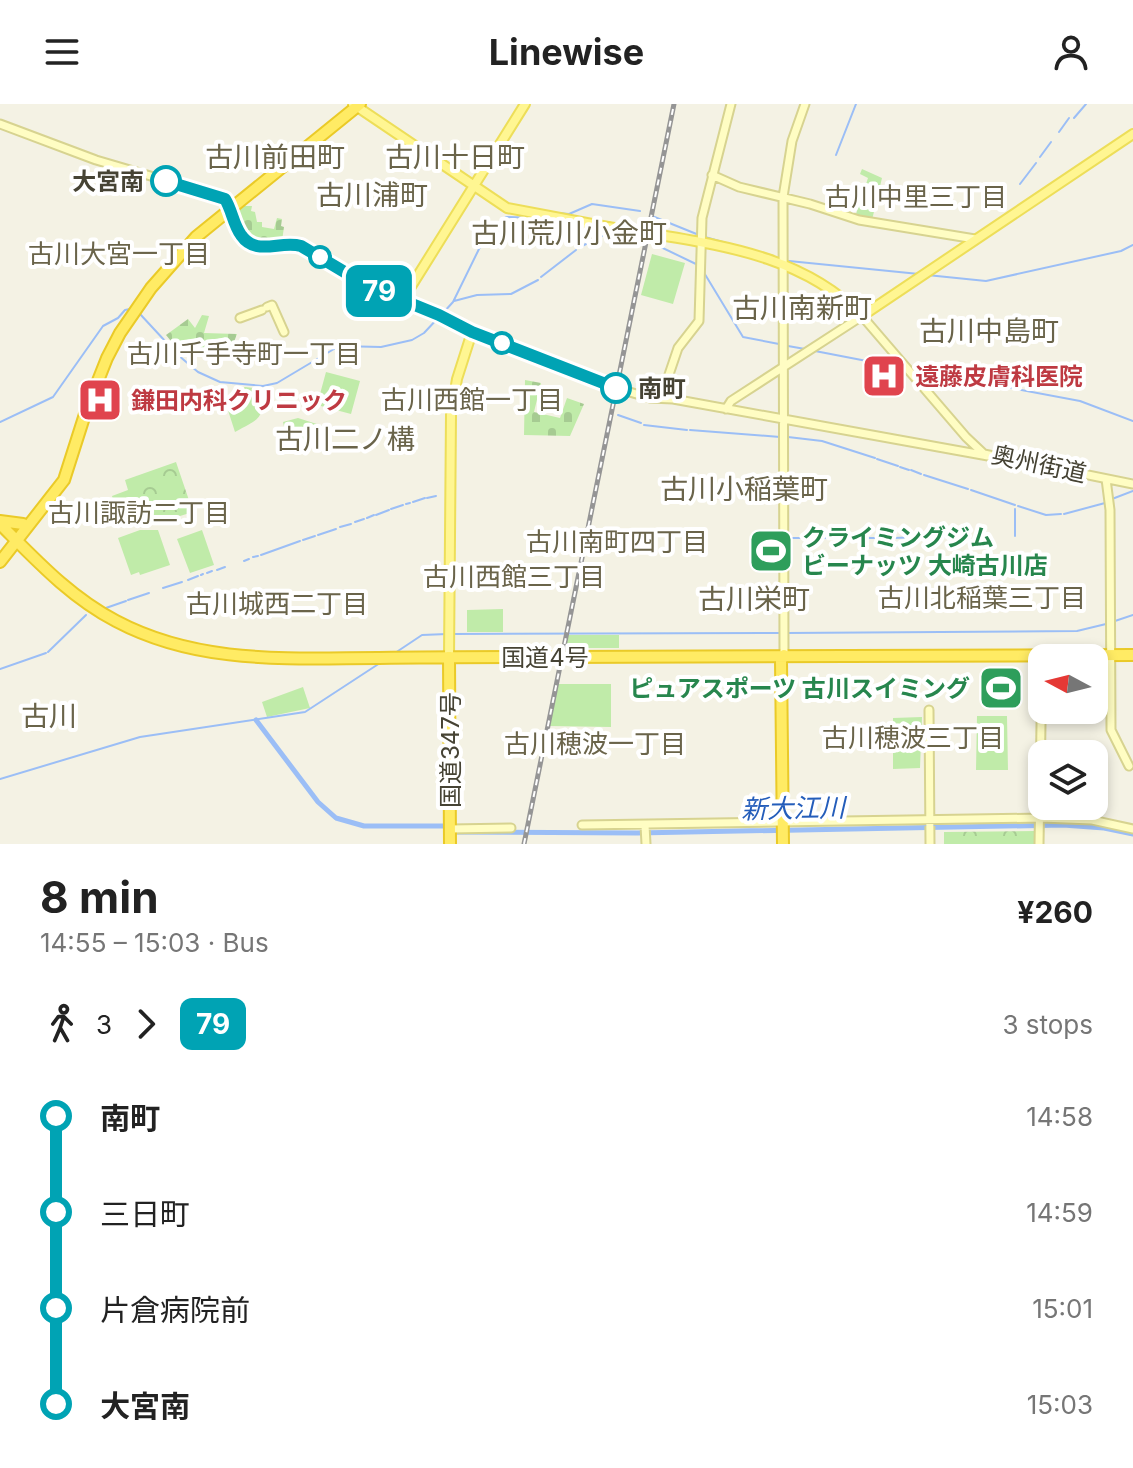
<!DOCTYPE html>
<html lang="en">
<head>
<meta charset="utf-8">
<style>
	:root { --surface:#fff; --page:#f2f2f2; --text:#222; --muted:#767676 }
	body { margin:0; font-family:Inter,"Noto Sans JP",sans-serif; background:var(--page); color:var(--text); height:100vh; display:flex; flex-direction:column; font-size:30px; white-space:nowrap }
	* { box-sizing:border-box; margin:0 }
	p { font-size:26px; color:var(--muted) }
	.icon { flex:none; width:44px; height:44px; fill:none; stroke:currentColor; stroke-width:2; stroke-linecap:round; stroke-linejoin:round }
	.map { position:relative; height:740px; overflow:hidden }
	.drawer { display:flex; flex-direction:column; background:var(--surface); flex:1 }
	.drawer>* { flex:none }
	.badge { padding:0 16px; border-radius:12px; font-size:28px; line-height:52px }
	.needle { width:52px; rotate:277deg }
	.controls { position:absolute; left:1028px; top:540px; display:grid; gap:16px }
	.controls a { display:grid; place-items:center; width:80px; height:80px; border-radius:16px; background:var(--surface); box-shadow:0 4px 12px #0003; font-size:40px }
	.map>.badge { position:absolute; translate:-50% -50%; box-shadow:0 0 0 4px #fff }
	.legs { display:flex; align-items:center; gap:12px; height:88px; padding:0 40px; font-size:26px }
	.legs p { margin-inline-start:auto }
	.summary { display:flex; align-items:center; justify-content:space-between; height:136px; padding:0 40px }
	h1 { font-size:44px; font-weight:700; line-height:60px }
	ul { padding:0 40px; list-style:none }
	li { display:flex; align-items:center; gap:28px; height:96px; font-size:30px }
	li i { display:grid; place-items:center; width:12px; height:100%; margin:0 10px; background:currentColor }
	li i::after { content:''; width:20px; height:20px; margin:-10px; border:6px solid; border-radius:50%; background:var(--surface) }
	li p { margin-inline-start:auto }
	li:first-child i { background:linear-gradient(#0000 50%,currentColor 0) }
	li:last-child i { background:linear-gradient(currentColor 50%,#0000 0) }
	header { display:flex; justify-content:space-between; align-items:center; height:104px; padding:0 40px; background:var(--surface); font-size:36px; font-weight:700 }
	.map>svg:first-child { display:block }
	.grass { fill:#c0eba9 }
	.cemetery { fill:url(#cemetery-stones) }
	.park { fill:url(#park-crowns) }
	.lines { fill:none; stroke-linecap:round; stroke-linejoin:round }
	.stream { stroke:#9bbef6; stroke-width:2 }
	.river { stroke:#9bbef6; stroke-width:5 }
	.secondary-casing { stroke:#d7d390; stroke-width:11 }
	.primary-casing { stroke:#edde59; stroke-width:12 }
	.highway-casing { stroke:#eaca28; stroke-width:14 }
	.secondary { stroke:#fffdc3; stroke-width:7 }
	.primary { stroke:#fff692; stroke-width:8 }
	.highway { stroke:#ffeb64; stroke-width:10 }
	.rail-casing { stroke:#959595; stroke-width:5 }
	.rail { stroke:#fff; stroke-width:2; stroke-dasharray:6; stroke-linecap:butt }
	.primary-bridge-casing { stroke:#edde59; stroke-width:12; stroke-linecap:butt }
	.highway-bridge-casing { stroke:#eaca28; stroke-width:14; stroke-linecap:butt }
	.primary-bridge { stroke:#fff692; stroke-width:8 }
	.highway-bridge { stroke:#ffeb64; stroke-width:10 }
	.line-1-casing { stroke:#fff; stroke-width:18 }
	.line-1 { stroke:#00a3b4; stroke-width:12 }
	.stop-1-dot { fill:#fff; stroke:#00a3b4; stroke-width:4 }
	.labels { text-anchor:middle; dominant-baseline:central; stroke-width:8; stroke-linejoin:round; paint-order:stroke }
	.stop-label { font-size:24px; font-weight:bold; fill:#464334; stroke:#fff; text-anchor:end }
	.health-label { font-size:24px; font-weight:bold; fill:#be3a42; stroke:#fff; text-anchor:start }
	.street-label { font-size:24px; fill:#464334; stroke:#fff }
	.leisure-label { font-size:24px; font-weight:bold; fill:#27864d; stroke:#fff; text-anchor:start }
	.neighbourhood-label { font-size:26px; fill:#6a644a; stroke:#fff }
	.water-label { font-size:26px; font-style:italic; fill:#245dba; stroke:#fff }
	.quarter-label { font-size:28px; fill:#6a644a; stroke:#fff }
</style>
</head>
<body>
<header><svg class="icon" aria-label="menu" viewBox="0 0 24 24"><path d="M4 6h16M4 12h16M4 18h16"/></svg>Linewise<svg class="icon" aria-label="person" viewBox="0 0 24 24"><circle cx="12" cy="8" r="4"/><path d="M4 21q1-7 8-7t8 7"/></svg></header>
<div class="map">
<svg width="1133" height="740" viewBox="0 0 1133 740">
	<defs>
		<pattern id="cemetery-stones" width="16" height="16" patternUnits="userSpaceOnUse" patternTransform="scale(2)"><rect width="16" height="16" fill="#c0eba9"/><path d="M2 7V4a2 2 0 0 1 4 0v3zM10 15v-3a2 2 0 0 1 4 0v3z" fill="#a6cb92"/></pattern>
		<pattern id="park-crowns" width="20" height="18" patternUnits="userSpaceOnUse" patternTransform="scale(2)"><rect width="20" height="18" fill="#c0eba9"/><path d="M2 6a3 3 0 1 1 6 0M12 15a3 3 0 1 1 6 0" fill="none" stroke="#a6cb92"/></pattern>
	</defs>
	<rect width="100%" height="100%" fill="#f4f2e4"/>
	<!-- grass -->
	<path class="grass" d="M862,65L882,74L872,116L855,113L868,74L860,70Z
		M652,150L685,159L673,200L641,191Z
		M326,268L360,277L351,310L317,301Z
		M245,283L263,285C262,317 262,313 235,328L224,294Z
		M298,314L323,322L321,341L289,345L283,318Z
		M140,426H158L170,461L140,471L139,468L131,471L118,434Z
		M202,426L214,461L190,469L177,435Z
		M503,505V528H467V506Z
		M568,531H619V544H565Z
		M558,580H611V623L549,622Z
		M303,583L310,604L267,613L262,598Z
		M977,612H1007L1008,666H976Z
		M922,613L920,664L893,665V614Z"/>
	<!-- cemetery -->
	<path class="cemetery" d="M239,102H252L251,107L255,108L257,118H262V123L274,125L277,114L282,115L281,122L284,123L282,137C250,142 247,137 234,109Z
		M202,211L209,212L204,229L237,230L227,256L204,248L200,253L189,248L184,253L166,231L188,215L195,224Z
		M525,276L541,279L534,308L560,314L567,294L584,300L570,332L524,331Z"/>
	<!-- park -->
	<path class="park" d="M176,358L193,408L154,420H120L112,392L128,386L125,376Z
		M1036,727L1035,740H944V728Z"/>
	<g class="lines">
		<!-- stream -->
		<path class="stream" d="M1074,14L1086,0
			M1059,28L1069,14
			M836,51L856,0
			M1040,53L1051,38
			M1020,80L1036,59
			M558,109L569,110L592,100L640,107
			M653,109L652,112L699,131
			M705,133L773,152
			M582,142L610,128L640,133L698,161
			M789,157L919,170
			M703,167L743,233L779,240
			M927,171L986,177L1121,147L1133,141
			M541,173L576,146
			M454,197L477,191L511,190L538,176
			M443,209L453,198L479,145L502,116L506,113L539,114
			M140,210L178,251L198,268L220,278L263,282L277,279L339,242L381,243L412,236L424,229L438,214
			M788,242L805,245
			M815,247L903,264
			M915,266L1080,297L1133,317
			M618,311L641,319
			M0,318L53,293L103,222L118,214L125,206L130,205
			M644,321L687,326
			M690,326L780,333
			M788,333L822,337L875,354
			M877,355L898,362
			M900,363L909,366
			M911,366L921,370
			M924,371L968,385
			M971,386L1015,401
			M427,394L436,392
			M1112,395L1133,387
			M413,398L425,394
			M406,400L410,399
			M1018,402L1046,411L1061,410
			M391,405L403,401
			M1015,405V432
			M1064,410L1105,399
			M376,411L389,406
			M367,414L374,411
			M355,418L364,415
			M446,422V411
			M340,423L351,420
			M318,431L336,425
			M446,433V425
			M924,433H967
			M788,434H829
			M832,434H875
			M879,434H891
			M893,434L921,433
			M303,436L315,432
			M261,451L300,437
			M253,453L258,452
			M244,457L249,455
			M217,466L225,463
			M207,469L212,467
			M201,471L203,470
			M188,476L198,472
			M163,484L182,478
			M128,496L149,489
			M103,505L126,497
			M1112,518L1133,511
			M786,529L1077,527L1106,520
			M454,530L779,529
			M48,548L86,511
			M395,549L422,531L447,530
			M0,565L46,549
			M0,675L140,633L305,608L380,559"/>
		<!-- river -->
		<path class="river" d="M256,616L318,698L336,714L364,722H444L447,724
			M452,728L637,729L1063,721L1104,724L1133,730"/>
		<!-- secondary casing -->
		<g class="secondary-casing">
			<path id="secondary" d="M0,20L96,56L222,93C236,105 232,129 250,139C266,148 282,137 298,142C322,148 341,168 363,179C375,186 389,191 402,197
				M712,71L739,83L810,100L859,116L975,135
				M267,203L272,201L284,228
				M240,214L262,206
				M472,228L616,284L650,294L673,295L988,352
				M661,294L678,244L699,217L702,114L731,0
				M726,305L731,297L862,212L966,333L984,350L1133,380
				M1106,375L1110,406L1111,626L1129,662
				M784,551L783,93L792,37L805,0
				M929,606L930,740
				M582,721L1041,714L1092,716L1133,725
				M645,721L646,740
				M450,725L511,724
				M1039,740L1042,561"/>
		</g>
		<!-- primary casing -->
		<g class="primary-casing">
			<path id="primary" d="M353,0L507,104L608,123
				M660,131C733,143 807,156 862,212L1133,30
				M449,553L451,311L457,275L472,228L439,211L402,197L525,0"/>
		</g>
		<!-- highway casing -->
		<g class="highway-casing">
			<path id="highway" d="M0,417L23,420
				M0,420C36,456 70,493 116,517C199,561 289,554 379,554C438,553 498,553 557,553
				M0,458L64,376L86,307L107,254L120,229L151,184L196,133L360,0
				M449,553L450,740
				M565,553L1133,551
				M783,740L781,557L784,551"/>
		</g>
		<!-- secondary -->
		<use href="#secondary" class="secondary"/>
		<!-- primary -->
		<use href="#primary" class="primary"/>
		<!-- highway -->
		<use href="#highway" class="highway"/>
		<!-- rail casing -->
		<g class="rail-casing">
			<path id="rail" d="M524,740L674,0"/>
		</g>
		<!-- rail -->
		<use href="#rail" class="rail"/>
		<!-- primary-bridge casing -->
		<g class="primary-bridge-casing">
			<path id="primary-bridge" d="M608,123L660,131"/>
		</g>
		<!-- highway-bridge casing -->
		<g class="highway-bridge-casing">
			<path id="highway-bridge" d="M557,553H565"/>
		</g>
		<!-- primary-bridge -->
		<use href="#primary-bridge" class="primary-bridge"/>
		<!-- highway-bridge -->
		<use href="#highway-bridge" class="highway-bridge"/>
	</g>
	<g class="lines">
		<!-- line-1 casing -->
		<g class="line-1-casing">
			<path id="line-1" d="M166,77L225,95C232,106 233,120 241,131C256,153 280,136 301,142L368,182L439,211L472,228L616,284"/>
		</g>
		<!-- line-1 -->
		<use href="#line-1" class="line-1"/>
	</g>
	<!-- icons -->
	<defs>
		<g id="hospital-square" transform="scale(2.3)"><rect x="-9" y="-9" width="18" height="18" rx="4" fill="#e0444e" stroke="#fff"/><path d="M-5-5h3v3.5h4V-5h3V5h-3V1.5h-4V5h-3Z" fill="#fff"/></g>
		<g id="stadium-square" transform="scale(2.3)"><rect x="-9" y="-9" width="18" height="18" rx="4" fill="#2e9e5b" stroke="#fff"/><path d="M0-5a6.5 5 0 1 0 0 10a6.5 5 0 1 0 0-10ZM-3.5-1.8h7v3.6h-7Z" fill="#fff"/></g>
	</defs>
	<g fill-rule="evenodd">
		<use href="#hospital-square" x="884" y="272"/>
		<use href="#hospital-square" x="100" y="296"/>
		<use href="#stadium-square" x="771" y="447"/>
		<use href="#stadium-square" x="1001" y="584"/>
	</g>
	<!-- markers -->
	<g class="stop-1-dot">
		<circle cx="166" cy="77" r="14"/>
		<circle cx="320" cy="153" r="10"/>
		<circle cx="502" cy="239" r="10"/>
		<circle cx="616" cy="284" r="14"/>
	</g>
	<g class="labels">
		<!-- stop labels -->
		<g class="stop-label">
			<text x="144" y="77">大宮南</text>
			<text x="638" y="284" text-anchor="start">南町</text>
		</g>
		<!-- health labels -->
		<g class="health-label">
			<text x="915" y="272">遠藤皮膚科医院</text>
			<text x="131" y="296">鎌田内科クリニック</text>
		</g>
		<!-- street labels -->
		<g class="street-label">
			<text transform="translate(1039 360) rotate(12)">奥州街道</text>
			<text x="545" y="553">国道4号</text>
			<text transform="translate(450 646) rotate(-90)">国道347号</text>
		</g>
		<!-- leisure labels -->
		<g class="leisure-label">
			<text x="802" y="433">クライミングジム<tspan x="802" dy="28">ビーナッツ 大崎古川店</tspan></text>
			<text x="970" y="584" text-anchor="end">ピュアスポーツ 古川スイミング</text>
		</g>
		<!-- neighbourhood labels -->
		<g class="neighbourhood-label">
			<text x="916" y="92">古川中里三丁目</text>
			<text x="119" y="149">古川大宮一丁目</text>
			<text x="244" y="249">古川千手寺町一丁目</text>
			<text x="472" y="295">古川西館一丁目</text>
			<text x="139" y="408">古川諏訪二丁目</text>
			<text x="617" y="437">古川南町四丁目</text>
			<text x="514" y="472">古川西館三丁目</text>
			<text x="982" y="493">古川北稲葉三丁目</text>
			<text x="277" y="499">古川城西二丁目</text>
			<text x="913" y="633">古川穂波三丁目</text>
			<text x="595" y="639">古川穂波一丁目</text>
		</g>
		<!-- water labels -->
		<g class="water-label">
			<text transform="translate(793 704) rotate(-1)">新大江川</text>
		</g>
		<!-- quarter labels -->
		<g class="quarter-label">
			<text x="275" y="53">古川前田町</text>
			<text x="455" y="53">古川十日町</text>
			<text x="372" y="91">古川浦町</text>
			<text x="569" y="129">古川荒川小金町</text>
			<text x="802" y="204">古川南新町</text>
			<text x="989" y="227">古川中島町</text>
			<text x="345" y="335">古川二ノ構</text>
			<text x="744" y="385">古川小稲葉町</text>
			<text x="754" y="495">古川栄町</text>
			<text x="49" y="612">古川</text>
		</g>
	</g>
</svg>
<div class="controls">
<a><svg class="needle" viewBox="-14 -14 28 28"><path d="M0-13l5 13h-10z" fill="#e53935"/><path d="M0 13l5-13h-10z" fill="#767676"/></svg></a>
<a><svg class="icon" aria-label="layers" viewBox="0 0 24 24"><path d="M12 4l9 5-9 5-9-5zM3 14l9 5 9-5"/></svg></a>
</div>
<b class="badge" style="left:379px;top:187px;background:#00a3b4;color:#fff">79</b>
</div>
<section class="drawer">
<div class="summary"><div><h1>8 min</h1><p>14:55 – 15:03 · Bus</p></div><b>¥260</b></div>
<div class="legs"><svg class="icon" aria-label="walk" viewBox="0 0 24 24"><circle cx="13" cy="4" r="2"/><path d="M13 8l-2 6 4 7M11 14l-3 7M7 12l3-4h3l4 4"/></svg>3<svg class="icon" aria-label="forward" viewBox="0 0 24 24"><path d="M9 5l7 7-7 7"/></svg><b class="badge" style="background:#00a3b4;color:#fff">79</b><p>3 stops</p></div>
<ul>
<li><i style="color:#00a3b4"></i><b>南町</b><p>14:58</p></li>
<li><i style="color:#00a3b4"></i><span>三日町</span><p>14:59</p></li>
<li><i style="color:#00a3b4"></i><span>片倉病院前</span><p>15:01</p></li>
<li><i style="color:#00a3b4"></i><b>大宮南</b><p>15:03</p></li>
</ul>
</section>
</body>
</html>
